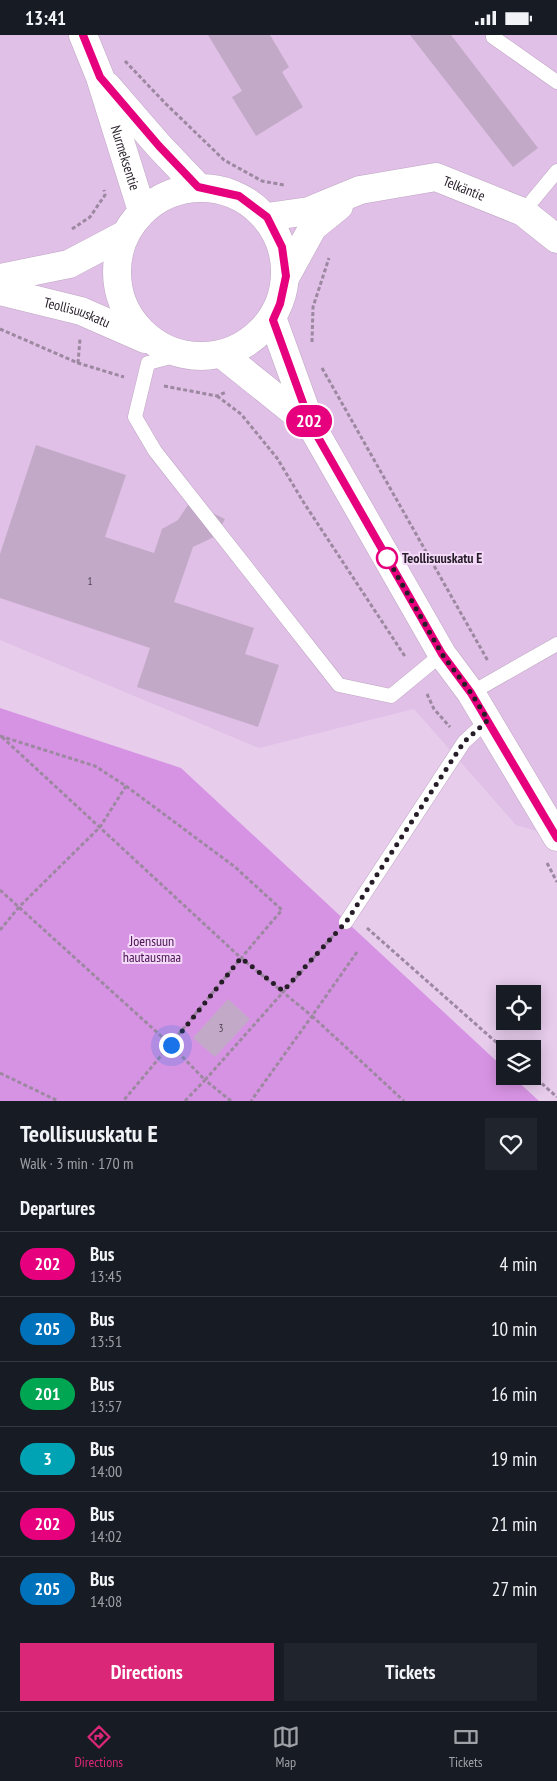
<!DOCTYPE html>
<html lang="en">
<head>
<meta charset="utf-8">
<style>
	:root { --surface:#171b24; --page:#20242c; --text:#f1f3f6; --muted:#9ea1a6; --line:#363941; --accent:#db2777 }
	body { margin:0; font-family:"PT Sans Narrow",sans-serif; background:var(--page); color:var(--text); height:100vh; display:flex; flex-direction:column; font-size:19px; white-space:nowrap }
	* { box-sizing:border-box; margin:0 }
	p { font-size:16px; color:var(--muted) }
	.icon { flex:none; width:28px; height:28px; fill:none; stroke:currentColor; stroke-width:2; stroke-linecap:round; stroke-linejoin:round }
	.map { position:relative; height:1066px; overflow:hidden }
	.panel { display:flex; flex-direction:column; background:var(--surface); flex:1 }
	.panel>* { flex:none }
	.badge { padding:0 10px; border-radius:16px; font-size:18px; line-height:32px }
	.controls { position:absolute; left:496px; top:950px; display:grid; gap:10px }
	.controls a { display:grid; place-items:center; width:45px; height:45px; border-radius:0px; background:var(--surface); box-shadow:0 2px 12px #0003; font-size:25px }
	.you { position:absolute; width:25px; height:25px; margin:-12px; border:4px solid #fff; border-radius:50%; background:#1a73e8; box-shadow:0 0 0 8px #1a73e833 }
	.map>.badge { position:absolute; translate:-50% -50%; box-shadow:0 0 0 2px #fff }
	h2 { padding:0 20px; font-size:19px; line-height:45px }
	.round { display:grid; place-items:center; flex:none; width:52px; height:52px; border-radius:0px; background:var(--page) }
	.headline { display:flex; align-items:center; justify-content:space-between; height:85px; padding:0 20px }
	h1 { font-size:24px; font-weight:700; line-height:38px }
	.cta { display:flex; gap:10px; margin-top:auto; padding:10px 20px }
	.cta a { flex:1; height:58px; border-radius:0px; background:var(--accent); color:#fff; font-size:20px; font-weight:700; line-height:58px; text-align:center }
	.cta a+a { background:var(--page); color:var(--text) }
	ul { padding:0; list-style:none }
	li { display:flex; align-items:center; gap:15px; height:65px; padding:0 20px; border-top:1px solid var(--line) }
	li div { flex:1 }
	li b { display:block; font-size:19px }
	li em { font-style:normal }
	li .badge { min-width:55px; font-weight:700; text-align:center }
	.status { display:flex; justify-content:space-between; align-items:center; height:35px; padding:0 25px; background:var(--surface); direction:ltr }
	.status svg { height:14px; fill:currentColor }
	.tabs { display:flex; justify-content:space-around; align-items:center; height:70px; border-top:1px solid var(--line); background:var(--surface); font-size:14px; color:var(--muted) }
	.tabs a { display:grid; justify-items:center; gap:2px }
	.tabs .selected { color:var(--accent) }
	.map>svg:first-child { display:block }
	.built { fill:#e0c0e6 }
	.green { fill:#d793e3 }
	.building { fill:#c3a9c8 }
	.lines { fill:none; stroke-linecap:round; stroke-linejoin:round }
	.lane-casing { stroke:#bfa5c4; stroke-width:15 }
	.street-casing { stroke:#bfa5c4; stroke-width:29 }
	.secondary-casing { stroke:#bfa5c4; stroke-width:29 }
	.path { stroke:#9c88a0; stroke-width:3; stroke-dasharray:4 2.5; stroke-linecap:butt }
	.lane { stroke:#fff; stroke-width:14 }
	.street { stroke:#fff; stroke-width:28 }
	.secondary { stroke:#fff; stroke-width:28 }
	.line-casing { stroke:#fff; stroke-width:11 }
	.line { stroke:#e6007e; stroke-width:8 }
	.walk { stroke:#261d28; stroke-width:5; stroke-dasharray:0 9 }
	.stop-dot { fill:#fff; stroke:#e6007e; stroke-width:2.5 }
	.labels { text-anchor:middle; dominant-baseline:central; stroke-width:4; stroke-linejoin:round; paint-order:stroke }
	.number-label { font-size:11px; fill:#4d4050 }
	.street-label { font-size:14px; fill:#261d28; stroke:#f4d9f9 }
	.stop-label { font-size:14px; font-weight:bold; fill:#261d28; stroke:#f4d9f9; text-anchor:start }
	.park-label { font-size:14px; fill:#481151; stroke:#f4d9f9 }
</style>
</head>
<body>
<div class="status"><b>13:41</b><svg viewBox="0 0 49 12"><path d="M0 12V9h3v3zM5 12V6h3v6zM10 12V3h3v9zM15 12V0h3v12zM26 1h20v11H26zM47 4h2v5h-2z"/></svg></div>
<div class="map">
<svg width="557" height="1066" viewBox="0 0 557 1066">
	<rect width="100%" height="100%" fill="#e7ccec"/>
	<!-- built -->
	<path class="built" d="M0,0H557V802L516,790L414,674L259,713L0,605Z"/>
	<!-- green -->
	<path class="green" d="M0,673L181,733L505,1034V1041H512L539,1066H0Z"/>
	<!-- building -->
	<path class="building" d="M208,0H270L289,32L282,37L303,72L256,101L232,62L242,56Z
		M410,0H451L538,113L513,132Z
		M36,410L126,440L105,502L154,518L162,494L178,485L190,467L225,484L216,501L193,512L174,567L254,593L245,619L279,630L258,692L137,652L150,613L0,563V519Z
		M228,964L250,984L215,1022L193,1003Z"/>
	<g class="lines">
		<!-- lane casing -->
		<g class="lane-casing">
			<path id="lane" d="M493,2L557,47
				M523,177L557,136
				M178,320L148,328L135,382L155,416L339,650L391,661L442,619
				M471,658L557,609
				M346,887L464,707L488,685"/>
		</g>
		<!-- street casing -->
		<g class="street-casing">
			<g id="street">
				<path id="s1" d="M267,182L309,176L360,155L436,142L523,177L557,204"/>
				<path d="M286,241L313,192L339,171"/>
			</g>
		</g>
		<!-- secondary casing -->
		<g class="secondary-casing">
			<g id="secondary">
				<path id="s2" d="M83,0L100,42L142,176"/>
				<path d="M107,51L159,111L198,152"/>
				<circle cx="201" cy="237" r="84"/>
				<path d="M0,243L69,229L124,200"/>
				<path id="s3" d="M0,256L81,276L145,304"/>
				<path d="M273,285L311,390L442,619L471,658L557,802"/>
				<path d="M223,320L309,389"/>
			</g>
		</g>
		<!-- path -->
		<path class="path" d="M125,26L166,69L224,125L262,146L284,150
			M72,194L90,182L105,160L104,155
			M0,294L78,328L124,342
			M312,307L313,272L329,223
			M78,328L80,304
			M322,333L488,626
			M164,351L217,361L226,357
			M217,361L241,379L277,423L304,468L406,623
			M427,659L434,674L450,692
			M0,701L95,731L126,751L235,832L282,875C228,937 177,1003 123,1066
			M2,702L241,923L312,981L251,1066
			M547,828L557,847
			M0,855L171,1010L205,1045L333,901
			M367,893L505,1015
			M0,895L19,872L100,792L126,751
			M357,917L312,981L404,1066
			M0,1038L58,1066
			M532,1040L557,1062
			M185,1066L205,1045L231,1066"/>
		<!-- lane -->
		<use href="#lane" class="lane"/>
		<!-- street -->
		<use href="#street" class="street"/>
		<!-- secondary -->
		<use href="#secondary" class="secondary"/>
	</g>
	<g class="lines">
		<!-- line casing -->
		<g class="line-casing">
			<path id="line" d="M83,0L100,42L159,111L198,152L239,161L267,182L282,212L286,241L280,269L273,285L311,390L442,619L471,658L557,803"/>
		</g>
		<!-- line -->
		<use href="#line" class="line"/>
		<!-- walk -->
		<path class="walk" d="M171,1010L241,923L283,956L346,887L464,707L488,685L471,658L442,619L386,521L387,523"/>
	</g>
	<!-- markers -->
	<circle class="stop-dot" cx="387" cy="523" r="10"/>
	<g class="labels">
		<!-- number labels -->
		<g class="number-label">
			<text x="90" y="546">1</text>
			<text x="221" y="993">3</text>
		</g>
		<!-- street labels -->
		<g class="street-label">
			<text stroke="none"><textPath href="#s2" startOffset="130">Nurmeksentie</textPath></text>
			<text stroke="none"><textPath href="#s1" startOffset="205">Telkäntie</textPath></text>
			<text stroke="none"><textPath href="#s3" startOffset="80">Teollisuuskatu</textPath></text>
		</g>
		<!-- stop labels -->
		<g class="stop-label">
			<text x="402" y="523">Teollisuuskatu E</text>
		</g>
		<!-- park labels -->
		<g class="park-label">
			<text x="152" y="906">Joensuun<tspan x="152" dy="16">hautausmaa</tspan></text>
		</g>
	</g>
</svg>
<div class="controls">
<a><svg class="icon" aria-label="locate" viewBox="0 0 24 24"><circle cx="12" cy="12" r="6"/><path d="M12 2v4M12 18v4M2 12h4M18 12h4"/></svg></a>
<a><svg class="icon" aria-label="layers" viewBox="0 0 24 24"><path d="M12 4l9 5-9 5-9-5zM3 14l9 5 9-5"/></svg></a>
</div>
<div class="you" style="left:171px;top:1010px"></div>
<b class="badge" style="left:309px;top:386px;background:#e6007e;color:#fff">202</b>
</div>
<section class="panel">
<div class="headline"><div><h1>Teollisuuskatu E</h1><p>Walk · 3 min · 170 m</p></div><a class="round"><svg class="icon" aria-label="heart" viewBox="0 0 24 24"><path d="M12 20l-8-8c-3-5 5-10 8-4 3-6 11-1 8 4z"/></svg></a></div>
<h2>Departures</h2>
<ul>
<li><span class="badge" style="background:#e6007e;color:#fff">202</span><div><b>Bus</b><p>13:45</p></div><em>4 min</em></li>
<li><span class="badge" style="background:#0072bc;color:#fff">205</span><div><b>Bus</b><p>13:51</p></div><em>10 min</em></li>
<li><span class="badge" style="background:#00a651;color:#fff">201</span><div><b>Bus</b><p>13:57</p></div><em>16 min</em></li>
<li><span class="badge" style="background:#00a3b4;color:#fff">3</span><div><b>Bus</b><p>14:00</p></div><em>19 min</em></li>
<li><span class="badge" style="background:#e6007e;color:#fff">202</span><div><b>Bus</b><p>14:02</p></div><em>21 min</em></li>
<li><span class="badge" style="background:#0072bc;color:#fff">205</span><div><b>Bus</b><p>14:08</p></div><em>27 min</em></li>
</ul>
<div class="cta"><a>Directions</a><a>Tickets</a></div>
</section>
<nav class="tabs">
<a class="selected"><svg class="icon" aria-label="directions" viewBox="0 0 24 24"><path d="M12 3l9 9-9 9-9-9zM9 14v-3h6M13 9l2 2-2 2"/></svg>Directions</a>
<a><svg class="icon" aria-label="map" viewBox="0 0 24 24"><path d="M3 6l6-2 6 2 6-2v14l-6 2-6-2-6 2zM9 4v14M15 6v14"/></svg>Map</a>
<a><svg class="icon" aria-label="tickets" viewBox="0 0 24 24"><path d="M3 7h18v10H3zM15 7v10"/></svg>Tickets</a>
</nav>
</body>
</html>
